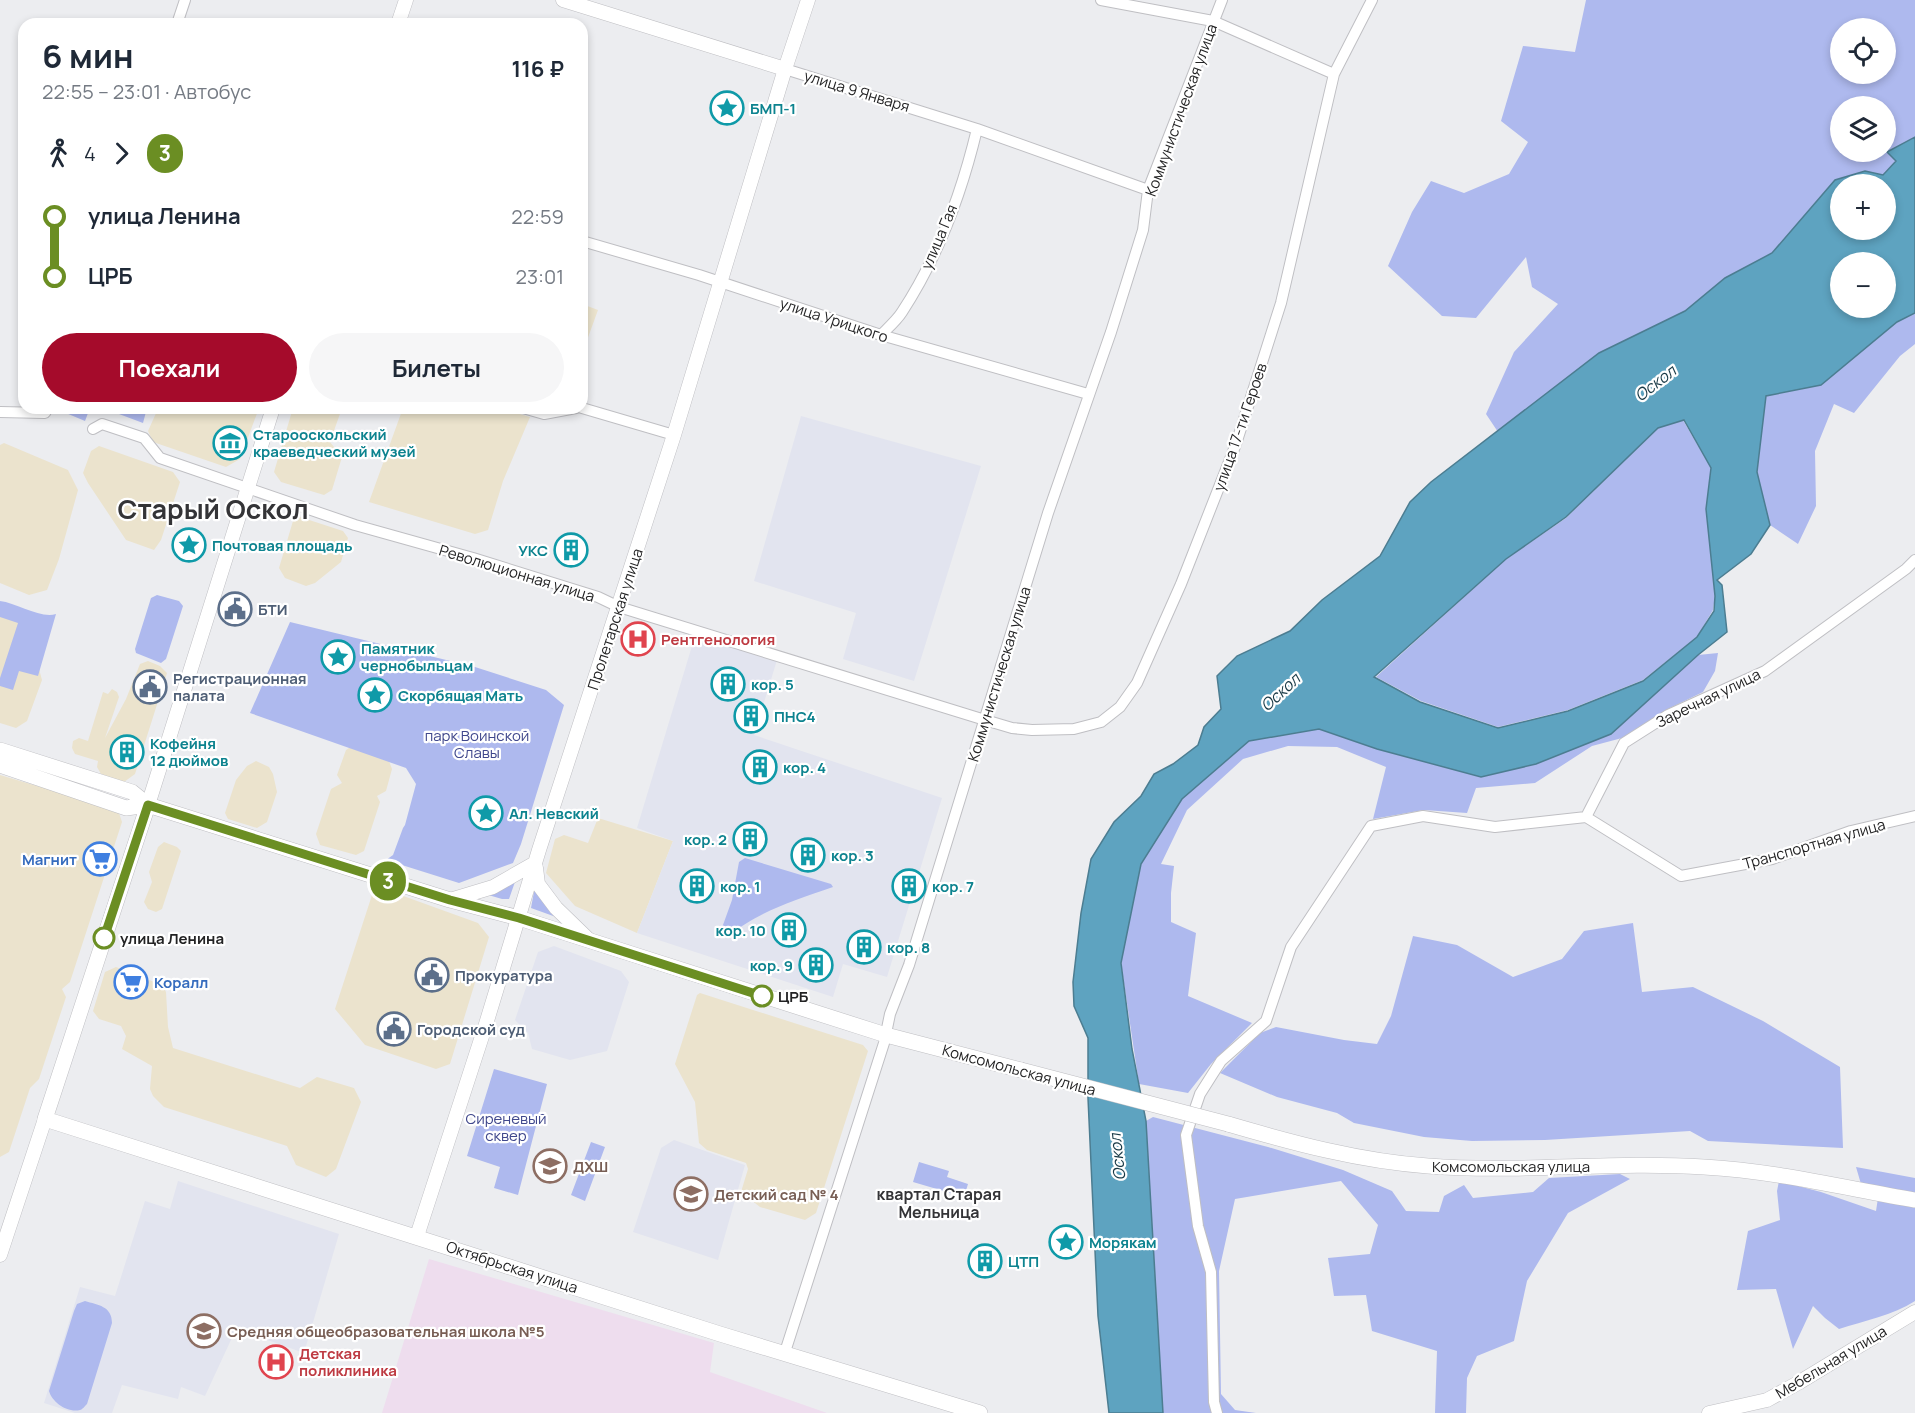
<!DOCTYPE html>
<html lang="ru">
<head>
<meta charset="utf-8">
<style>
	:root { --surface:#fff; --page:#f6f6f7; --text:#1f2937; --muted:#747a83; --accent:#a50b2b }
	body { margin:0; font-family:Manrope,sans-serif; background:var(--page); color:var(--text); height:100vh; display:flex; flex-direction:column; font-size:22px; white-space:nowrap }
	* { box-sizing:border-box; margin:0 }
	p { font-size:20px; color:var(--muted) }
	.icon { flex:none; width:33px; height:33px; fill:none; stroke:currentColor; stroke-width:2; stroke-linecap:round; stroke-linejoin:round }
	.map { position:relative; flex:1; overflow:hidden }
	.details { position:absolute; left:18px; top:18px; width:570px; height:396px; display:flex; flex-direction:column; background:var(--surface); border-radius:18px; box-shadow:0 3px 9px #0003 }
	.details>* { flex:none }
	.badge { padding:0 12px; border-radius:20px; font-size:21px; line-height:39px }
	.controls { position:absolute; left:1830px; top:18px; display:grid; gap:12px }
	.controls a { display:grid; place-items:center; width:66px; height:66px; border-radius:50%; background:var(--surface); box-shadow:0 3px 9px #0003; font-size:30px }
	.map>.badge { position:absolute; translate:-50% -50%; box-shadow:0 0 0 3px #fff }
	.legs { display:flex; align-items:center; gap:9px; height:66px; padding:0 24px; font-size:20px }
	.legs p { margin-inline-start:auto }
	.summary { display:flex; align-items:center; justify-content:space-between; height:102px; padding:0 24px }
	h1 { font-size:33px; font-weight:700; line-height:45px }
	.primary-button { display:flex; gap:12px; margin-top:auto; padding:12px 24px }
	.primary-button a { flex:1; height:69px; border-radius:36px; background:var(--accent); color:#fff; font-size:24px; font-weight:700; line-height:69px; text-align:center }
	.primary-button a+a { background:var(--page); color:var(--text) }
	ul { padding:0 24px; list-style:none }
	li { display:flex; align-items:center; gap:21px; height:60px; font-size:22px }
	li i { display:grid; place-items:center; width:9px; height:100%; margin:0 8px; background:currentColor }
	li i::after { content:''; width:15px; height:15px; margin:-8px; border:4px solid; border-radius:50%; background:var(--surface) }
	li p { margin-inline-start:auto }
	li:first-child i { background:linear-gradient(#0000 50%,currentColor 0) }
	li:last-child i { background:linear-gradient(currentColor 50%,#0000 0) }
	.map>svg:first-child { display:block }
	.commercial { fill:#ebe3cd }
	.industrial { fill:#ede }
	.built { fill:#e2e4ef }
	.green { fill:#aeb9ee; fill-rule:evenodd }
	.water { fill:#5ea3c0; stroke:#4c7d91; stroke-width:1.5; fill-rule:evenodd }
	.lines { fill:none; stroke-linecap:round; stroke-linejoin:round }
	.street-casing { stroke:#bfbfc3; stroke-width:12 }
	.secondary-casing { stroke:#bfbfc3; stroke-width:15 }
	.primary-casing { stroke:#bfbfc3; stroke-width:16 }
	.street { stroke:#fff; stroke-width:10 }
	.secondary { stroke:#fff; stroke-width:14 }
	.primary { stroke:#fff; stroke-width:15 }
	.primary-bridge-casing { stroke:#bfbfc3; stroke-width:16; stroke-linecap:butt }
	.primary-bridge { stroke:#fff; stroke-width:15 }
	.line-1-casing { stroke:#fff; stroke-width:14 }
	.line-1 { stroke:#6b8e23; stroke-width:9 }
	.stop-1-dot { fill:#fff; stroke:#6b8e23; stroke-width:3 }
	.labels { text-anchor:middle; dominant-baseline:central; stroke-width:4.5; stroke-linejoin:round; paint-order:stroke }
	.street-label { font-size:15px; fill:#232324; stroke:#fff }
	.culture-label { font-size:15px; font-weight:bold; fill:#0d838f; stroke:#fff; text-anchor:start }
	.service-label { font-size:15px; font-weight:bold; fill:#4e5e75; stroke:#fff; text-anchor:start }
	.health-label { font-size:15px; font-weight:bold; fill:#be3a42; stroke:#fff; text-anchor:start }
	.park-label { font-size:15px; fill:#40488c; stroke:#fff }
	.shop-label { font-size:15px; font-weight:bold; fill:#366cbe; stroke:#fff; text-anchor:end }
	.stop-label { font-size:15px; font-weight:bold; fill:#232324; stroke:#fff; text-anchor:start }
	.education-label { font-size:15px; font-weight:bold; fill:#785e54; stroke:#fff; text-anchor:start }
	.water-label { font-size:16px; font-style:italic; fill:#173845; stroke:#fff }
	.neighbourhood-label { font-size:16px; font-weight:bold; fill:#343437; stroke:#fff }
	.town-label { font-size:27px; font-weight:bold; fill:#343437; stroke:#fff }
</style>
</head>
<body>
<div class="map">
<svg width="1915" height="1413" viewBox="0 0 1915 1413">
	<rect width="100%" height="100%" fill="#ecedf0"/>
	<!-- commercial -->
	<path class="commercial" d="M582,304L598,310L582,354Z
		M162,408H259L240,459L226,467L153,442L148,431L157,411Z
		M293,408H342L330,442L342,457L332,490L324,495L281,482L274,472Z
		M403,408H500L530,417L503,481L488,530L475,534L369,502Z
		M4,443L68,470L78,490L59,559L47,590L29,595L0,583V445Z
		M99,446L173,472L180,482L161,540L154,550L126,540L88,483L83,473L91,451Z
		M300,517L343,531L348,538L341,562L315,583L306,586L285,578L279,568L293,521Z
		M0,604L24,613L42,680L27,721L16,728L0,723Z
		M148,661L160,666L167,673L135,774L124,782L101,774L97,767L98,761L75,754L72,748L73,741L79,738L88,741L103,692L108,694L112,689L117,692L119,697L105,738L126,699L140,664Z
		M355,744L387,756L392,769L386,791L377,796L380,802L364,851L356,855L320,845L316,834L331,789L342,783L337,775L346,750Z
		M256,761L269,767L273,774L277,792L267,822L257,828L228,819L225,813L236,780L247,766Z
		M0,775L118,810L122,822L70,982L62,989L66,997L39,1079L30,1088L9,1152L0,1157Z
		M598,818L673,841L637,933L575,906L546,873L555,839L564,835L588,843Z
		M164,842L177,847L181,851L162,909L156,912L148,909L144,902L152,882L149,872L158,847Z
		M384,889L478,923L489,937L450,1064L436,1069L365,1045L335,1009L372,895Z
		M116,967L162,985L166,992L168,1027L173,1048L300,1088L317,1077L354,1088L361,1102L336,1169L326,1177L296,1165L287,1146L164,1107L153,1096L150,1089L152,1066L122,1049L126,1036L121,1026L99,1019L93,1011L105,972Z
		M700,993L863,1045L868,1051L816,1213L805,1220L760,1207L741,1192L748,1169L746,1163L707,1150L699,1143L695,1102L675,1064L697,995Z"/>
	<!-- industrial -->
	<path class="industrial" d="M429,1259L714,1343L710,1372L827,1413H382Z"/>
	<!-- built -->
	<path class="built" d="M801,416L981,466L914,681L843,659L856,613L754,581Z
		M695,636L777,660L754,735L942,798L887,977L843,964L833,997L637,933L673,841L637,828Z
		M554,946L621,971L629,982L607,1051L570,1060L532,1049L528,1033L515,1020L538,952Z
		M674,1140L745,1165L718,1260L633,1232L661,1148Z
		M178,1181L339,1234L304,1353L236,1329L205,1396L181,1387L178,1399L122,1385L112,1413H75L44,1403L80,1287L115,1296L145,1201L170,1209Z"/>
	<!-- green -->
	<path class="green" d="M1586,0H1915V137L1887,152L1896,161L1883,175L1865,171L1835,180L1772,253L1725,278L1685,311L1599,353L1498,432L1486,414L1514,352L1558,304L1532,287L1526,257L1476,318L1442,316L1388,266L1412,212L1431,181L1464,193L1509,174L1528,142L1501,121L1523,46L1575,52ZM1840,28H1886V74H1840ZM1840,106H1886V152H1840Z
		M1915,313V344L1900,356L1854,413L1834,404L1815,451L1816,506L1798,544L1770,525L1757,472L1766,396L1821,385L1897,322Z
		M54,408H90L85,421Z
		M103,408H147L143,423Z
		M1683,420L1711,468L1706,509L1715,596L1713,610L1697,637L1643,680L1568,710L1498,727L1421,701L1376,677L1506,559L1566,518L1658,428Z
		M157,595L179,601L183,606L166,659L161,663L136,653L135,649L151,598Z
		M0,601C17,603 41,619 56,614L38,676L19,671L13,690L0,686V678L18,623L0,617Z
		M290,622L475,667L546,690L564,705L521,844L513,863L459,883L386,860L393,855L403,828L405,825L416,784L406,768L250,713Z
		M1718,653L1715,671L1703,692L1666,710L1622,738L1592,746L1535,783L1476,788L1467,813L1424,810L1373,819L1386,767L1337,747L1288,746L1243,759L1187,810L1161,864L1174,866L1171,893V922L1196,933L1188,996L1252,1023L1211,1064L1188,1093L1139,1084L1121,963L1141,864L1182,799L1249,741L1319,729L1377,749L1481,777L1536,764L1611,734L1698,655Z
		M745,858L831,884L833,887C790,902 762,910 725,938L719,936L732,900L739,862Z
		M516,879L509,899H502L485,894Z
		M535,886L556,917L531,908Z
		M1633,923L1642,992L1693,987L1763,1021L1840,1067L1843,1148L1708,1141L1690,1131L1545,1140L1472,1141L1424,1137L1354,1123L1337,1113L1277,1097L1220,1073L1260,1033L1276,1027L1344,1040L1377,1044L1391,1016L1413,936L1457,945L1513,977L1562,959L1584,931Z
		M494,1069L547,1084L518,1195L494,1188L500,1167L467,1156Z
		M1153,1117L1268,1147L1343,1170L1392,1191L1406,1211L1439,1212L1444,1196L1464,1185L1473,1198L1533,1192L1549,1178L1620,1174L1630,1179L1568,1213L1527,1281L1514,1341L1477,1356L1467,1378L1466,1413H1435L1437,1351L1372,1331L1366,1295L1334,1296L1328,1258L1370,1254L1378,1225L1341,1181L1235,1199L1219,1271L1221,1394L1235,1410L1256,1413H1163L1146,1121Z
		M591,1142L605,1147L585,1201L571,1195Z
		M919,1162L949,1171L947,1177L968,1184L964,1197L913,1182Z
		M1856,1167L1915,1178V1193L1861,1184Z
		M1779,1181L1821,1192L1876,1211L1878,1198L1915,1205V1301C1893,1315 1864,1321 1839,1329L1825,1318L1813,1306L1793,1349L1776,1289L1737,1290L1748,1231L1780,1220L1777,1191Z
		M85,1301C98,1305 112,1306 112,1323L87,1404C86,1405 82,1410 80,1410C67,1413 52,1402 49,1391L74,1311L77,1304Z"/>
	<!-- water -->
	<path class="water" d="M1915,137V313L1897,322L1821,385L1766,396L1757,472L1770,525L1751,554L1717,580L1722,585L1727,632L1698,655L1611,734L1536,764L1481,777L1377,749L1319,729L1249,741L1182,799L1141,864L1121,963L1132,1049L1146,1121L1163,1413H1109L1098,1316L1088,1098V1038L1074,1006L1073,982L1081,913L1091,859L1114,822L1141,796L1154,774L1173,764L1198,745L1204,727L1221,709L1217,676L1237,656L1290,631L1322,600L1380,556L1410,502L1431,482L1599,353L1685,311L1725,278L1772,253L1835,180L1865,171L1883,175L1896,161L1887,152ZM1840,184H1886V230H1840ZM1840,262H1886V308H1840ZM1684,420L1711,468L1706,509L1715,596L1714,611L1697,637L1643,681L1568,711L1498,728L1420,702L1374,677L1506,559L1566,517L1658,428Z"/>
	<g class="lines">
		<!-- street casing -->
		<g class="street-casing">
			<path id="street" d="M1101,0L1213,21L1334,74
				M177,24L185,0
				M785,69L977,129L1148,190
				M582,241L699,275L881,335L1088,394
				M881,335C888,328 897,320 902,312C938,257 962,192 977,129
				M523,408L544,414L576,408
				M582,408L674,435
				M0,412L45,413L48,408
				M93,429L102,424L144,438L160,458L355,525L473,558L598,597L619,607L985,720L1012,728L1032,730L1074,729L1101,722L1120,707L1137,683L1181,584L1236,444L1281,303L1334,74L1372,0
				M1586,817L1624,743L1668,715L1765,671L1906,569L1915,560
				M785,1352L884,1043L890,1014L909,965L1048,513L1111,332L1143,230L1148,190L1222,0
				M1217,1413L1214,1402L1211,1272L1198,1226L1186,1135L1200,1094L1212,1075L1221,1061L1266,1021L1291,947L1371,826L1423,816L1495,827L1586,817L1681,876L1772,859L1851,831L1915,816"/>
		</g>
		<!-- secondary casing -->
		<g class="secondary-casing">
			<path id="secondary" d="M563,0L785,69
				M398,24L406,0
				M148,805L273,408
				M536,868L538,884L556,908L589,940
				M450,900L493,887L535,863
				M417,1236L486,1024L539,850L674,435L785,69L808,0
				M0,1255L45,1119
				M1709,1413L1767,1400L1798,1383L1915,1312"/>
		</g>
		<!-- primary casing -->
		<g class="primary-casing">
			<path id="primary" d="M0,750L132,792L148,805L450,900L519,918L886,1035L1021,1070
				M0,765L126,808L148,805
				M148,805L45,1119L720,1334L980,1413
				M1228,1124C1293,1143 1359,1161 1428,1166C1520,1173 1612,1161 1704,1167C1776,1171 1845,1188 1915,1200"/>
		</g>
		<!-- street -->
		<use href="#street" class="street"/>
		<!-- secondary -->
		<use href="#secondary" class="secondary"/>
		<!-- primary -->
		<use href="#primary" class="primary"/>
		<!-- primary-bridge casing -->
		<g class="primary-bridge-casing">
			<path id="primary-bridge" d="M1021,1070L1228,1124"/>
		</g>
		<!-- primary-bridge -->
		<use href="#primary-bridge" class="primary-bridge"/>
	</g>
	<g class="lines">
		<!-- line-1 casing -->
		<g class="line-1-casing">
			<path id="line-1" d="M104,938L148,805L450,900L519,918L762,996"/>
		</g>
		<!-- line-1 -->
		<use href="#line-1" class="line-1"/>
	</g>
	<!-- icons -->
	<defs>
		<g id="sight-ring" transform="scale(1.725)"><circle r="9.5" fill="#fff" stroke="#0f9aa8" stroke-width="1.5"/><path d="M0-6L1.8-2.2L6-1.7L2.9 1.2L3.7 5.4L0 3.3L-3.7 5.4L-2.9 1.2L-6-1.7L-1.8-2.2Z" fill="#0f9aa8"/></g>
		<g id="museum-ring" transform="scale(1.725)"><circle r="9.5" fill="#fff" stroke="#0f9aa8" stroke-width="1.5"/><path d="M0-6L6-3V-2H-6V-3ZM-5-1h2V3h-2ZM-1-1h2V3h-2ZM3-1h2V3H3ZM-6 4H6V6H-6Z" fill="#0f9aa8"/></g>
		<g id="building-ring" transform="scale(1.725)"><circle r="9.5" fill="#fff" stroke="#0f9aa8" stroke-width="1.5"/><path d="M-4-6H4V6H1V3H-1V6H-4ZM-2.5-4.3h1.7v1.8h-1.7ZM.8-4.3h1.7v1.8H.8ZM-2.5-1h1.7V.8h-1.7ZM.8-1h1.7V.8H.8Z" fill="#0f9aa8"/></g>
		<g id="civic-ring" transform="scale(1.725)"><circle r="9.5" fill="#fff" stroke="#5c6f8a" stroke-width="1.5"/><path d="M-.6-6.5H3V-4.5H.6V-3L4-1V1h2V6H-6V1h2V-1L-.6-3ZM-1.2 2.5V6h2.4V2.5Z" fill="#5c6f8a"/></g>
		<g id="hospital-ring" transform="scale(1.725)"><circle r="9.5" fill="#fff" stroke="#e0444e" stroke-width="1.5"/><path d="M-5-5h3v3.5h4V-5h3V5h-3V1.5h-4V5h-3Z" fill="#e0444e"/></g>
		<g id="supermarket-ring" transform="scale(1.725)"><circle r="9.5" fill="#fff" stroke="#3f7fe0" stroke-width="1.5"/><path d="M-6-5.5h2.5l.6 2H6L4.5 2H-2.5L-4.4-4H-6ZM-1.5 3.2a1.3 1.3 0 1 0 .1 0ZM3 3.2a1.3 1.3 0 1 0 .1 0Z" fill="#3f7fe0"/></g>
		<g id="school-ring" transform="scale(1.725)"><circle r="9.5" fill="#fff" stroke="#8d6e63" stroke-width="1.5"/><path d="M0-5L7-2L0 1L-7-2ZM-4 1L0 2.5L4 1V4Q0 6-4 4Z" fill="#8d6e63"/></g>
	</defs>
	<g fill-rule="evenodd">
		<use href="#sight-ring" x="727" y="108"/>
		<use href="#museum-ring" x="230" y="443"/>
		<use href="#sight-ring" x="189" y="545"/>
		<use href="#building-ring" x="571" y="550"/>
		<use href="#civic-ring" x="235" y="609"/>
		<use href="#hospital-ring" x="638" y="639"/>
		<use href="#sight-ring" x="338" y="657"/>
		<use href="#building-ring" x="728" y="684"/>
		<use href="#civic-ring" x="150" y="687"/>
		<use href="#sight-ring" x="375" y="695"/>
		<use href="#building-ring" x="751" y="716"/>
		<use href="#building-ring" x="127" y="752"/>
		<use href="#building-ring" x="760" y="767"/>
		<use href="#sight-ring" x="486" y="813"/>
		<use href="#building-ring" x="750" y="839"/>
		<use href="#building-ring" x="808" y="855"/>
		<use href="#supermarket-ring" x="100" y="859"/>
		<use href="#building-ring" x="697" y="886"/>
		<use href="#building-ring" x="909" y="886"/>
		<use href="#building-ring" x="789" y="930"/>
		<use href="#building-ring" x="864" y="947"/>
		<use href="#building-ring" x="816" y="965"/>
		<use href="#civic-ring" x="432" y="975"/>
		<use href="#supermarket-ring" x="131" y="982"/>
		<use href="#civic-ring" x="394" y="1029"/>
		<use href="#school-ring" x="550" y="1166"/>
		<use href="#school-ring" x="691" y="1194"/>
		<use href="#sight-ring" x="1066" y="1242"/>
		<use href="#building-ring" x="985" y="1261"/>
		<use href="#school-ring" x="204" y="1331"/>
		<use href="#hospital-ring" x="276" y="1362"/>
	</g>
	<!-- markers -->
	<g class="stop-1-dot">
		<circle cx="104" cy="938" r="10"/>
		<circle cx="762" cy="996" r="10"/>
	</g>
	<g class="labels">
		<!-- street labels -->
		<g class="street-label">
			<text transform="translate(857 91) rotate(17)">улица 9 Января</text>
			<text transform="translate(1181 110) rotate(-70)">Коммунистическая улица</text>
			<text transform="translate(939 237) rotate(-67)">улица Гая</text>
			<text transform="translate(834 320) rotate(18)">улица Урицкого</text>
			<text transform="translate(1240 427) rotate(-71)">улица 17-ти Героев</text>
			<text transform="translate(517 573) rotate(17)">Революционная улица</text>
			<text transform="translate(615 619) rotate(-72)">Пролетарская улица</text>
			<text transform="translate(999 674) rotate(-73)">Коммунистическая улица</text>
			<text transform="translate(1708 698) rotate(-26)">Заречная улица</text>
			<text transform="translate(1814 844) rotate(-16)">Транспортная улица</text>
			<text transform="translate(1019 1070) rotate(15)">Комсомольская улица</text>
			<text x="1511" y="1166">Комсомольская улица</text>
			<text transform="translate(512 1267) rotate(18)">Октябрьская улица</text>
			<text transform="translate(1831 1362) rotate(-31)">Мебельная улица</text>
		</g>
		<!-- culture labels -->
		<g class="culture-label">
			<text x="750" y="108">БМП-1</text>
			<text x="253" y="434">Старооскольский<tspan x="253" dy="17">краеведческий музей</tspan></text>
			<text x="212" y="545">Почтовая площадь</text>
			<text x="548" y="550" text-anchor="end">УКС</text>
			<text x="361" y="648">Памятник<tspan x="361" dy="17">чернобыльцам</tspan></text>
			<text x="751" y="684">кор. 5</text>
			<text x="398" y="695">Скорбящая Мать</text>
			<text x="774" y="716">ПНС4</text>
			<text x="150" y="743">Кофейня<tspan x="150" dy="17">12 дюймов</tspan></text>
			<text x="783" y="767">кор. 4</text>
			<text x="509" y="813">Ал. Невский</text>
			<text x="727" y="839" text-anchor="end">кор. 2</text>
			<text x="831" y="855">кор. 3</text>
			<text x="720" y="886">кор. 1</text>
			<text x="932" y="886">кор. 7</text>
			<text x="766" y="930" text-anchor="end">кор. 10</text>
			<text x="887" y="947">кор. 8</text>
			<text x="793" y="965" text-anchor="end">кор. 9</text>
			<text x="1089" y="1242">Морякам</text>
			<text x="1008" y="1261">ЦТП</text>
		</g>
		<!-- service labels -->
		<g class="service-label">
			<text x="258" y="609">БТИ</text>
			<text x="173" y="678">Регистрационная<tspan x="173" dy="17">палата</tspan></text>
			<text x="455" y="975">Прокуратура</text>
			<text x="417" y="1029">Городской суд</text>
		</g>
		<!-- health labels -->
		<g class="health-label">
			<text x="661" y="639">Рентгенология</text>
			<text x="299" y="1353">Детская<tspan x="299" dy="17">поликлиника</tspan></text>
		</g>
		<!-- park labels -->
		<g class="park-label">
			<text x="477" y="735">парк Воинской<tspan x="477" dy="17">Славы</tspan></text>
			<text x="506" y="1118">Сиреневый<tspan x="506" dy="17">сквер</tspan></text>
		</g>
		<!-- shop labels -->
		<g class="shop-label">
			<text x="77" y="859">Магнит</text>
			<text x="154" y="982" text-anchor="start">Коралл</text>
		</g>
		<!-- stop labels -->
		<g class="stop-label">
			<text x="120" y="938">улица Ленина</text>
			<text x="778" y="996">ЦРБ</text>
		</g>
		<!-- education labels -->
		<g class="education-label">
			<text x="573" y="1166">ДХШ</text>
			<text x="714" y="1194">Детский сад № 4</text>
			<text x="227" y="1331">Средняя общеобразовательная школа №5</text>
		</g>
		<!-- water labels -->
		<g class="water-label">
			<text transform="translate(1655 383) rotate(-38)">Оскол</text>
			<text transform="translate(1280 692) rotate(-43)">Оскол</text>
			<text transform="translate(1117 1157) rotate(-96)">Оскол</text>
		</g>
		<!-- neighbourhood labels -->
		<g class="neighbourhood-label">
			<text x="939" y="1194">квартал Старая<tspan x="939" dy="18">Мельница</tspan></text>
		</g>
		<!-- town labels -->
		<g class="town-label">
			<text x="213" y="508">Старый Оскол</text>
		</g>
	</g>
</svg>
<div class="controls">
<a><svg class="icon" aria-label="locate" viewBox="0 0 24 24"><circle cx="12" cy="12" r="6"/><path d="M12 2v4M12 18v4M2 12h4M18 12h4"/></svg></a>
<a><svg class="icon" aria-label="layers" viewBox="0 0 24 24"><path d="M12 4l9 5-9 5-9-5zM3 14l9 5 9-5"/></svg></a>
<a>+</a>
<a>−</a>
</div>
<b class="badge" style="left:388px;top:881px;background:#6b8e23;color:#fff">3</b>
<section class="details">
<div class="summary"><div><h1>6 мин</h1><p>22:55 – 23:01 · Автобус</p></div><b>116 ₽</b></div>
<div class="legs"><svg class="icon" aria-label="walk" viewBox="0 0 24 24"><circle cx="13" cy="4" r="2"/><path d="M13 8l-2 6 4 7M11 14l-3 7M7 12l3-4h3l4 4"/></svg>4<svg class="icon" aria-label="forward" viewBox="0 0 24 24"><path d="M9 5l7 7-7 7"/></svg><b class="badge" style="background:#6b8e23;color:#fff">3</b></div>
<ul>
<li><i style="color:#6b8e23"></i><b>улица Ленина</b><p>22:59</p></li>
<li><i style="color:#6b8e23"></i><b>ЦРБ</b><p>23:01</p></li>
</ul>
<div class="primary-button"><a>Поехали</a><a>Билеты</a></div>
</section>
</div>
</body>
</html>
